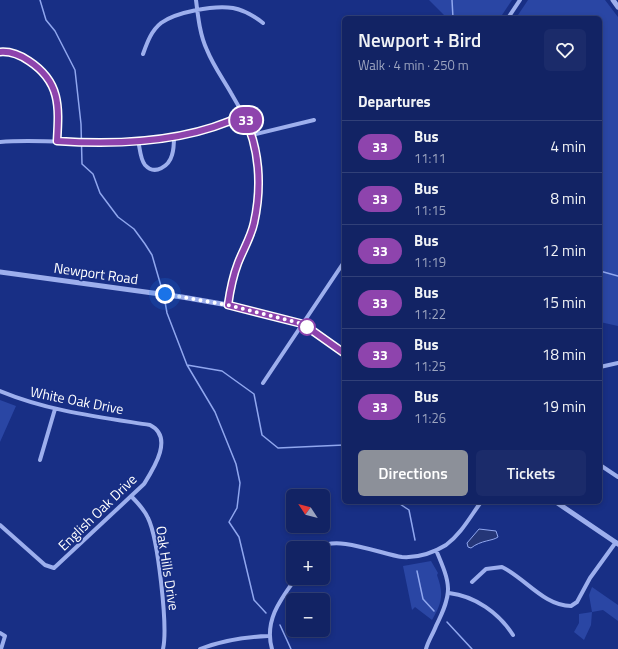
<!DOCTYPE html>
<html lang="en">
<head>
<meta charset="utf-8">
<style>
	:root { --surface:#122364; --page:#1b2b6a; --text:#f1f3f6; --muted:#9ca4bf; --line:#314078; --accent:#8c9099 }
	body { margin:0; font-family:"Titillium Web",sans-serif; background:var(--page); color:var(--text); height:100vh; display:flex; flex-direction:column; font-size:15px; white-space:nowrap }
	* { box-sizing:border-box; margin:0 }
	p { font-size:13px; color:var(--muted) }
	.icon { flex:none; width:22px; height:22px; fill:none; stroke:currentColor; stroke-width:2; stroke-linecap:round; stroke-linejoin:round }
	.map { position:relative; flex:1; overflow:hidden }
	.drawer { position:absolute; left:342px; top:16px; width:260px; height:488px; display:flex; flex-direction:column; background:var(--surface); border-radius:6px; box-shadow:0 2px 6px #0003,0 0 0 1px var(--line) }
	.drawer>* { flex:none }
	.badge { padding:0 8px; border-radius:13px; font-size:14px; line-height:26px }
	.needle { width:26px; rotate:306deg }
	.buttons { position:absolute; left:286px; top:489px; display:grid; gap:8px }
	.buttons a { display:grid; place-items:center; width:44px; height:44px; border-radius:6px; background:var(--surface); box-shadow:0 2px 6px #0003,0 0 0 1px var(--line); font-size:20px }
	.you { position:absolute; width:20px; height:20px; margin:-10px; border:3px solid #fff; border-radius:50%; background:#1a73e8; box-shadow:0 0 0 6px #1a73e833 }
	.map>.badge { position:absolute; translate:-50% -50%; box-shadow:0 0 0 2px #fff }
	h2 { padding:0 16px; font-size:15px; line-height:36px }
	.round { display:grid; place-items:center; flex:none; width:42px; height:42px; border-radius:6px; background:var(--page) }
	.headline { display:flex; align-items:center; justify-content:space-between; height:68px; padding:0 16px }
	h1 { font-size:19px; font-weight:600; line-height:30px }
	.button { display:flex; gap:8px; margin-top:auto; padding:8px 16px }
	.button a { flex:1; height:46px; border-radius:6px; background:var(--accent); color:#fff; font-size:16px; font-weight:600; line-height:46px; text-align:center }
	.button a+a { background:var(--page); color:var(--text) }
	ul { padding:0; list-style:none }
	li { display:flex; align-items:center; gap:12px; height:52px; padding:0 16px; border-top:1px solid var(--line) }
	li div { flex:1 }
	li b { display:block; font-size:15px }
	li em { font-style:normal }
	li .badge { min-width:44px; font-weight:700; text-align:center }
	.map>svg:first-child { display:block }
	.green { fill:#2a46a4 }
	.water { fill:#253677; stroke:#90a7ef }
	.lines { fill:none; stroke-linecap:round; stroke-linejoin:round }
	.stream { stroke:#90a7ef; stroke-width:1.5 }
	.minor { stroke:#9dafed; stroke-width:4 }
	.tertiary { stroke:#9dafed; stroke-width:5 }
	.line-casing { stroke:#fff; stroke-width:9 }
	.line { stroke:#8e44ad; stroke-width:6 }
	.walk { stroke:#fff; stroke-width:4; stroke-dasharray:0 7.2 }
	.stop-dot { fill:#fff; stroke:#8e44ad; stroke-width:2 }
	.labels { text-anchor:middle; dominant-baseline:central; stroke-width:3.5; stroke-linejoin:round; paint-order:stroke }
	.street-label { font-size:14px; fill:#fff; stroke:#182f85 }
</style>
</head>
<body>
<div class="map">
<svg width="618" height="649" viewBox="0 0 618 649">
	<rect width="100%" height="100%" fill="#182f85"/>
	<!-- green -->
	<path class="green" d="M429,0H512L500,18H447Z
		M528,0H605L618,17V326L600,322V18H516Z
		M0,400L16,406L0,442Z
		M431,561L438,573L437,575C444,594 442,603 432,620L415,607L412,610L403,566Z
		M592,587L618,605V621L603,610L592,612L591,625L584,640L574,632L579,623V614L592,612L589,595Z"/>
	<!-- water -->
	<path class="water" d="M479,529L496,531L498,537C493,541 481,540 471,548L468,547L467,543Z"/>
	<g class="lines">
		<!-- stream -->
		<path class="stream" d="M40,0L46,20L55,31L75,70L81,124L82,164L93,174L100,193L118,217L134,229L145,244L152,255L163,293
			M452,0L453,18
			M600,271L618,276
			M164,296L167,313L187,365L215,412L236,464L240,483L237,508L229,522L239,537L254,600L266,613
			M187,365L222,371L254,394L262,435L278,448L344,445
			M397,502L409,510L415,540
			M417,571L423,599L434,611
			M447,622L472,649
			M280,625L291,649"/>
		<!-- minor -->
		<path class="minor" d="M196,0C198,17 200,35 207,50C213,65 223,79 231,93C247,119 258,148 258,179C259,225 236,260 228,305
			M508,18L520,0
			M0,52C11,51 20,55 29,61C61,82 59,107 57,141
			M143,54C147,43 151,31 161,23C176,12 214,5 233,8C244,10 254,16 263,23
			M252,135L314,120
			M138,140C140,148 140,159 145,165C155,176 169,166 172,155C174,149 174,142 174,136
			M0,142C34,139 69,143 104,143C146,143 205,135 243,115
			M600,367L618,363
			M263,383L344,262
			M0,391C48,411 99,417 150,425C174,437 154,468 144,484L54,568L45,565L0,525
			M40,460L55,409
			M600,465L618,477
			M131,496C138,503 144,509 148,518C158,538 168,627 163,649
			M321,548C334,534 384,555 402,557C417,558 433,553 446,545C461,534 470,517 481,502
			M472,582L486,569L502,567C525,578 544,606 571,606L577,602L590,578L616,542
			M449,593C475,596 499,613 513,635
			M0,633L5,636L1,649
			M200,649C223,640 243,637 268,636
			M272,649C264,621 280,600 296,578
			M426,649C428,641 433,634 436,626C453,592 451,585 436,550"/>
		<!-- tertiary -->
		<path class="tertiary" d="M613,0L618,7
			M0,272L182,297L228,305L303,324L344,353
			M556,502L618,544"/>
	</g>
	<g class="lines">
		<!-- line casing -->
		<g class="line-casing">
			<path id="line" d="M0,52C11,51 20,55 29,61C61,82 59,107 57,141C116,145 189,142 243,115C260,147 262,187 254,223C251,237 243,250 238,263C233,276 230,291 228,305L303,324L344,353"/>
		</g>
		<!-- line -->
		<use href="#line" class="line"/>
		<!-- walk -->
		<path class="walk" d="M165,294L228,305L303,324L310,329L307,327"/>
	</g>
	<!-- markers -->
	<circle class="stop-dot" cx="307" cy="327" r="8"/>
	<g class="labels">
		<!-- street labels -->
		<g class="street-label">
			<text transform="translate(96 273) rotate(8)">Newport Road</text>
			<text transform="translate(77 400) rotate(11)">White Oak Drive</text>
			<text transform="translate(97 512) rotate(-44)">English Oak Drive</text>
			<text transform="translate(168 568) rotate(81)">Oak Hills Drive</text>
		</g>
	</g>
</svg>
<div class="buttons">
<a><svg class="needle" viewBox="-14 -14 28 28"><path d="M0-13l5 13h-10z" fill="#e53935"/><path d="M0 13l5-13h-10z" fill="#9ca4bf"/></svg></a>
<a>+</a>
<a>−</a>
</div>
<div class="you" style="left:165px;top:294px"></div>
<b class="badge" style="left:246px;top:120px;background:#8e44ad;color:#fff">33</b>
<section class="drawer">
<div class="headline"><div><h1>Newport + Bird</h1><p>Walk · 4 min · 250 m</p></div><a class="round"><svg class="icon" aria-label="heart" viewBox="0 0 24 24"><path d="M12 20l-8-8c-3-5 5-10 8-4 3-6 11-1 8 4z"/></svg></a></div>
<h2>Departures</h2>
<ul>
<li><span class="badge" style="background:#8e44ad;color:#fff">33</span><div><b>Bus</b><p>11:11</p></div><em>4 min</em></li>
<li><span class="badge" style="background:#8e44ad;color:#fff">33</span><div><b>Bus</b><p>11:15</p></div><em>8 min</em></li>
<li><span class="badge" style="background:#8e44ad;color:#fff">33</span><div><b>Bus</b><p>11:19</p></div><em>12 min</em></li>
<li><span class="badge" style="background:#8e44ad;color:#fff">33</span><div><b>Bus</b><p>11:22</p></div><em>15 min</em></li>
<li><span class="badge" style="background:#8e44ad;color:#fff">33</span><div><b>Bus</b><p>11:25</p></div><em>18 min</em></li>
<li><span class="badge" style="background:#8e44ad;color:#fff">33</span><div><b>Bus</b><p>11:26</p></div><em>19 min</em></li>
</ul>
<div class="button"><a>Directions</a><a>Tickets</a></div>
</section>
</div>
</body>
</html>
